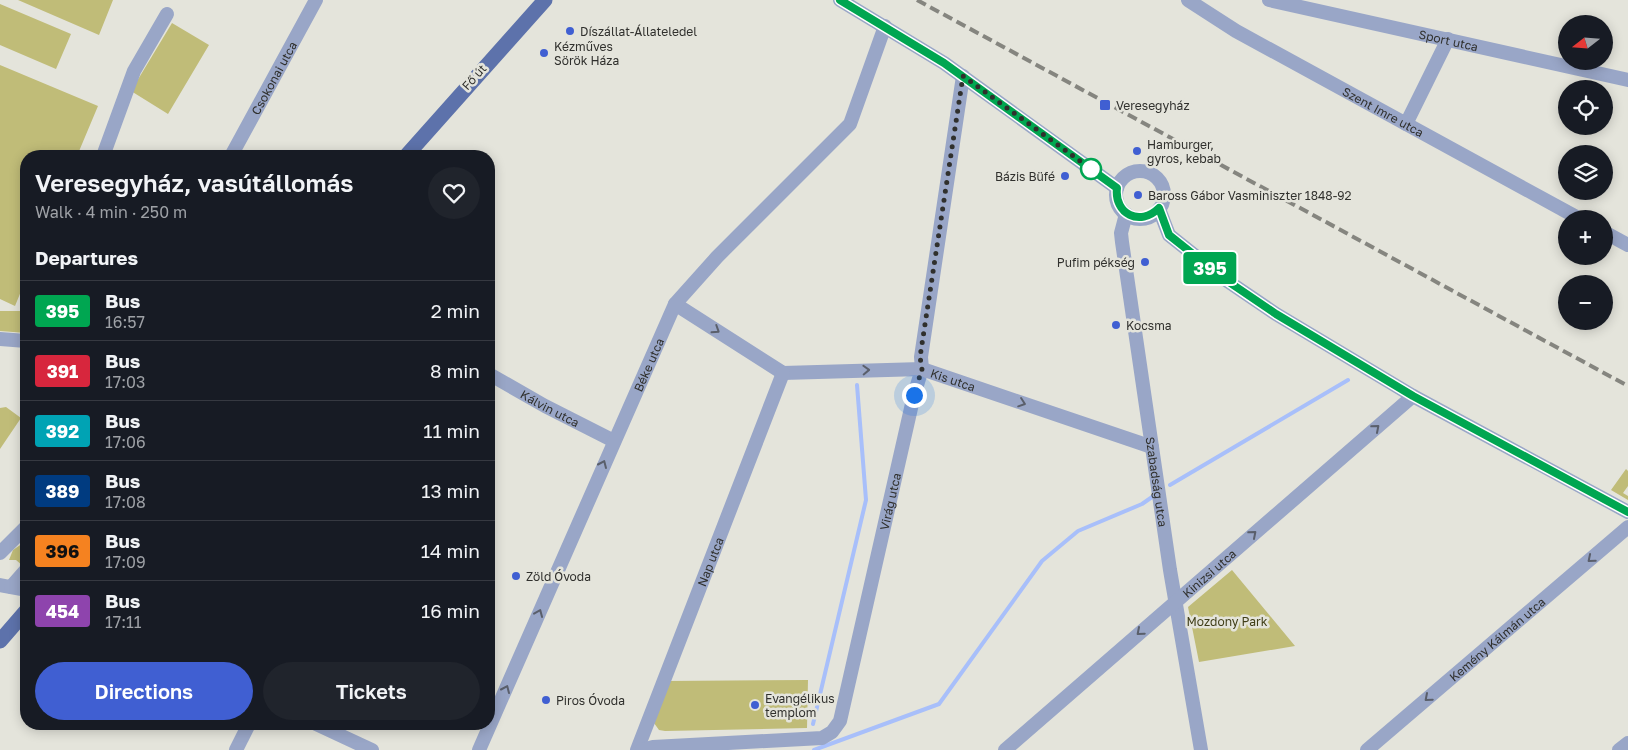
<!DOCTYPE html>
<html lang="en">
<head>
<meta charset="utf-8">
<style>
	:root { --surface:#171b24; --page:#20242c; --text:#f1f3f6; --muted:#9ea1a6; --line:#363941; --accent:#405fd2 }
	body { margin:0; font-family:"Golos Text",sans-serif; background:var(--page); color:var(--text); height:100vh; display:flex; flex-direction:column; font-size:19px; white-space:nowrap }
	* { box-sizing:border-box; margin:0 }
	p { font-size:16px; color:var(--muted) }
	.icon { flex:none; width:28px; height:28px; fill:none; stroke:currentColor; stroke-width:2; stroke-linecap:round; stroke-linejoin:round }
	.map { position:relative; flex:1; overflow:hidden }
	.side { position:absolute; left:20px; top:150px; width:475px; height:580px; display:flex; flex-direction:column; background:var(--surface); border-radius:20px; box-shadow:0 2px 12px #0003 }
	.side>* { flex:none }
	.badge { padding:0 10px; border-radius:4px; font-size:18px; line-height:32px }
	.needle { width:32px; rotate:253deg }
	.controls { position:absolute; left:1558px; top:15px; display:grid; gap:10px }
	.controls a { display:grid; place-items:center; width:55px; height:55px; border-radius:50%; background:var(--surface); box-shadow:0 2px 12px #0003; font-size:25px }
	.you { position:absolute; width:25px; height:25px; margin:-12px; border:4px solid #fff; border-radius:50%; background:#1a73e8; box-shadow:0 0 0 8px #1a73e833 }
	.map>.badge { position:absolute; translate:-50% -50%; box-shadow:0 0 0 2px #fff }
	h2 { padding:0 15px; font-size:19px; line-height:45px }
	.round { display:grid; place-items:center; flex:none; width:52px; height:52px; border-radius:26px; background:var(--page) }
	.overview { display:flex; align-items:center; justify-content:space-between; height:85px; padding:0 15px }
	h1 { font-size:24px; font-weight:600; line-height:38px }
	.button { display:flex; gap:10px; margin-top:auto; padding:10px 15px }
	.button a { flex:1; height:58px; border-radius:30px; background:var(--accent); color:#fff; font-size:20px; font-weight:600; line-height:58px; text-align:center }
	.button a+a { background:var(--page); color:var(--text) }
	ul { padding:0; list-style:none }
	li { display:flex; align-items:center; gap:15px; height:60px; padding:0 15px; border-top:1px solid var(--line) }
	li div { flex:1 }
	li b { display:block; font-size:19px }
	li em { font-style:normal }
	li .badge { min-width:55px; font-weight:700; text-align:center }
	.map>svg:first-child { display:block }
	.green { fill:#c0bc78 }
	.lines { fill:none; stroke-linecap:round; stroke-linejoin:round }
	.stream { stroke:#a8bffa; stroke-width:4 }
	.minor { stroke:#99a6c7; stroke-width:14 }
	.major { stroke:#5d72ab; stroke-width:15 }
	.rail { stroke:#85857f; stroke-width:4; stroke-dasharray:10 5; stroke-linecap:butt }
	.oneway { stroke:#5a5f6b }
	.line-casing { stroke:#fff; stroke-width:11 }
	.line { stroke:#00a651; stroke-width:8 }
	.walk { stroke:#30302d; stroke-width:5; stroke-dasharray:0 9 }
	.poi-dot { fill:#405fd2; stroke:#e4e4db; stroke-width:2 }
	.stop-dot { fill:#fff; stroke:#00a651; stroke-width:2.5 }
	.labels { text-anchor:middle; dominant-baseline:central; stroke-width:5; stroke-linejoin:round; paint-order:stroke }
	.poi-label { font-size:12px; fill:#30302d; stroke:#e4e4db; text-anchor:start }
	.street-label { font-size:12px; fill:#30302d; stroke:#e4e4db }
	.park-label { font-size:12px; fill:#403e18; stroke:#e4e4db }
</style>
</head>
<body>
<div class="map">
<svg width="1628" height="750" viewBox="0 0 1628 750">
	<rect width="100%" height="100%" fill="#e4e4db"/>
	<!-- green -->
	<path class="green" d="M18,0H113L99,35Z
		M0,4L71,34L56,69L0,45Z
		M172,23L209,45L168,114L131,91Z
		M0,65L98,106L77,156H26V279L15,306L0,299Z
		M0,311H26V333L0,331Z
		M6,407L21,418L0,449V408Z
		M1626,469L1628,471V486L1623,493L1628,496V500L1611,490Z
		M26,541V554L21,557L26,563L23,566L16,560H9L13,550Z
		M1232,570L1295,646L1199,662L1188,607Z
		M808,680L807,728L665,731L659,730L654,723L667,681Z"/>
	<g class="lines">
		<!-- stream -->
		<path class="stream" d="M1170,485L1348,380
			M813,724L866,500L857,385
			M814,750L939,704L1042,561L1078,531L1142,504L1155,495"/>
		<!-- minor -->
		<g class="minor">
			<path d="M840,0L944,63L1117,188"/>
			<path id="s1" d="M1188,0L1236,31L1580,219"/>
			<path id="s2" d="M1269,0L1628,80"/>
			<path d="M1406,124L1448,39"/>
			<path d="M103,156L134,71L167,14"/>
			<path id="s3" d="M231,156L316,0"/>
			<circle cx="1140" cy="195" r="24"/>
			<path d="M1159,209L1169,235L1223,278L1276,314L1413,396L1628,512"/>
			<path id="s4" d="M1126,214L1121,233L1122,242L1170,570L1201,750"/>
			<path d="M1604,232L1628,245"/>
			<path id="s5" d="M675,304L783,373L922,369L1152,447"/>
			<path d="M0,339L26,341"/>
			<path id="s6" d="M489,374L545,406L614,441"/>
			<path d="M0,553L26,527"/>
			<path d="M0,585L26,590"/>
			<path d="M11,587L26,570"/>
			<path d="M316,724L372,750"/>
			<path d="M236,750L249,724"/>
			<path id="s7" d="M479,750L675,304L717,257L850,124L885,26"/>
			<path id="s8" d="M637,750L783,373"/>
			<path id="s9" d="M642,750L653,747L822,738L832,732L840,721L914,395L922,369L921,357L963,76"/>
			<path id="s10" d="M1005,750L1413,396"/>
			<path id="s11" d="M1367,750L1628,527"/>
			<path d="M1619,750L1628,743"/>
		</g>
		<!-- major -->
		<path class="major" d="M406,156L545,0
			M0,641L26,611"/>
		<!-- rail -->
		<path class="rail" d="M917,0L1628,386"/>
	</g>
	<!-- one-way arrows -->
	<defs><path id="oneway-chevron" d="M-2-3.5L2.5 0L-2 3.5" fill="none" stroke-width="1.6" stroke-linecap="round" stroke-linejoin="round" transform="scale(1.25)"/></defs>
	<g class="oneway">
		<use href="#oneway-chevron" transform="translate(716 330) rotate(33)"/>
		<use href="#oneway-chevron" transform="translate(866 370) rotate(-2)"/>
		<use href="#oneway-chevron" transform="translate(1022 403) rotate(19)"/>
		<use href="#oneway-chevron" transform="translate(1376 428) rotate(-41)"/>
		<use href="#oneway-chevron" transform="translate(603 464) rotate(-66)"/>
		<use href="#oneway-chevron" transform="translate(1253 534) rotate(-41)"/>
		<use href="#oneway-chevron" transform="translate(1591 559) rotate(140)"/>
		<use href="#oneway-chevron" transform="translate(539 613) rotate(-67)"/>
		<use href="#oneway-chevron" transform="translate(1140 632) rotate(139)"/>
		<use href="#oneway-chevron" transform="translate(506 689) rotate(-66)"/>
		<use href="#oneway-chevron" transform="translate(1428 698) rotate(139)"/>
	</g>
	<g class="lines">
		<!-- line casing -->
		<g class="line-casing">
			<path id="line" d="M840,0L944,63L1117,188C1114,214 1140,227 1159,208L1169,235L1223,278L1276,314L1413,396L1628,512"/>
		</g>
		<!-- line -->
		<use href="#line" class="line"/>
		<!-- walk -->
		<path class="walk" d="M914,395L922,369L920,357L963,76L1091,169"/>
	</g>
	<!-- markers -->
	<g class="poi-dot">
		<circle cx="570" cy="31" r="5"/>
		<circle cx="544" cy="53" r="5"/>
		<rect x="1099" y="99" width="12" height="12" rx="2.5"/>
		<circle cx="1137" cy="151" r="5"/>
		<circle cx="1065" cy="176" r="5"/>
		<circle cx="1138" cy="195" r="5"/>
		<circle cx="1145" cy="262" r="5"/>
		<circle cx="1116" cy="325" r="5"/>
		<circle cx="516" cy="576" r="5"/>
		<circle cx="546" cy="700" r="5"/>
		<circle cx="755" cy="705" r="5"/>
	</g>
	<circle class="stop-dot" cx="1091" cy="169" r="10"/>
	<g class="labels">
		<!-- poi labels -->
		<g class="poi-label">
			<text x="580" y="31">Díszállat-Állateledel</text>
			<text x="554" y="46">Kézműves<tspan x="554" dy="14">Sörök Háza</tspan></text>
			<text x="1116" y="105">Veresegyház</text>
			<text x="1147" y="144">Hamburger,<tspan x="1147" dy="14">gyros, kebab</tspan></text>
			<text x="1055" y="176" text-anchor="end">Bázis Büfé</text>
			<text x="1148" y="195">Baross Gábor Vasminiszter 1848-92</text>
			<text x="1135" y="262" text-anchor="end">Pufim pékség</text>
			<text x="1126" y="325">Kocsma</text>
			<text x="526" y="576">Zöld Óvoda</text>
			<text x="765" y="698">Evangélikus<tspan x="765" dy="14">templom</tspan></text>
			<text x="556" y="700">Piros Óvoda</text>
		</g>
		<!-- street labels -->
		<g class="street-label">
			<text stroke="none"><textPath href="#s2" startOffset="184">Sport utca</textPath></text>
			<text transform="translate(474 77) rotate(-48)">Fő út</text>
			<text stroke="none"><textPath href="#s3" startOffset="89">Csokonai utca</textPath></text>
			<text stroke="none"><textPath href="#s1" startOffset="225">Szent Imre utca</textPath></text>
			<text stroke="none"><textPath href="#s7" startOffset="421">Béke utca</textPath></text>
			<text stroke="none"><textPath href="#s5" startOffset="300">Kis utca</textPath></text>
			<text stroke="none"><textPath href="#s6" startOffset="70">Kálvin utca</textPath></text>
			<text stroke="none"><textPath href="#s4" startOffset="271">Szabadság utca</textPath></text>
			<text stroke="none"><textPath href="#s9" startOffset="431">Virág utca</textPath></text>
			<text stroke="none"><textPath href="#s8" startOffset="202">Nap utca</textPath></text>
			<text stroke="none"><textPath href="#s10" startOffset="270">Kinizsi utca</textPath></text>
			<text stroke="none"><textPath href="#s11" startOffset="171">Kemény Kálmán utca</textPath></text>
		</g>
		<!-- park labels -->
		<g class="park-label">
			<text x="1227" y="621">Mozdony Park</text>
		</g>
	</g>
</svg>
<div class="controls">
<a><svg class="needle" viewBox="-14 -14 28 28"><path d="M0-13l5 13h-10z" fill="#e53935"/><path d="M0 13l5-13h-10z" fill="#9ea1a6"/></svg></a>
<a><svg class="icon" aria-label="locate" viewBox="0 0 24 24"><circle cx="12" cy="12" r="6"/><path d="M12 2v4M12 18v4M2 12h4M18 12h4"/></svg></a>
<a><svg class="icon" aria-label="layers" viewBox="0 0 24 24"><path d="M12 4l9 5-9 5-9-5zM3 14l9 5 9-5"/></svg></a>
<a>+</a>
<a>−</a>
</div>
<div class="you" style="left:914px;top:395px"></div>
<b class="badge" style="left:1210px;top:268px;background:#00a651;color:#fff">395</b>
<section class="side">
<div class="overview"><div><h1>Veresegyház, vasútállomás</h1><p>Walk · 4 min · 250 m</p></div><a class="round"><svg class="icon" aria-label="heart" viewBox="0 0 24 24"><path d="M12 20l-8-8c-3-5 5-10 8-4 3-6 11-1 8 4z"/></svg></a></div>
<h2>Departures</h2>
<ul>
<li><span class="badge" style="background:#00a651;color:#fff">395</span><div><b>Bus</b><p>16:57</p></div><em>2 min</em></li>
<li><span class="badge" style="background:#d7263d;color:#fff">391</span><div><b>Bus</b><p>17:03</p></div><em>8 min</em></li>
<li><span class="badge" style="background:#00a3b4;color:#fff">392</span><div><b>Bus</b><p>17:06</p></div><em>11 min</em></li>
<li><span class="badge" style="background:#003b80;color:#fff">389</span><div><b>Bus</b><p>17:08</p></div><em>13 min</em></li>
<li><span class="badge" style="background:#f58220;color:#111">396</span><div><b>Bus</b><p>17:09</p></div><em>14 min</em></li>
<li><span class="badge" style="background:#8e44ad;color:#fff">454</span><div><b>Bus</b><p>17:11</p></div><em>16 min</em></li>
</ul>
<div class="button"><a>Directions</a><a>Tickets</a></div>
</section>
</div>
</body>
</html>
